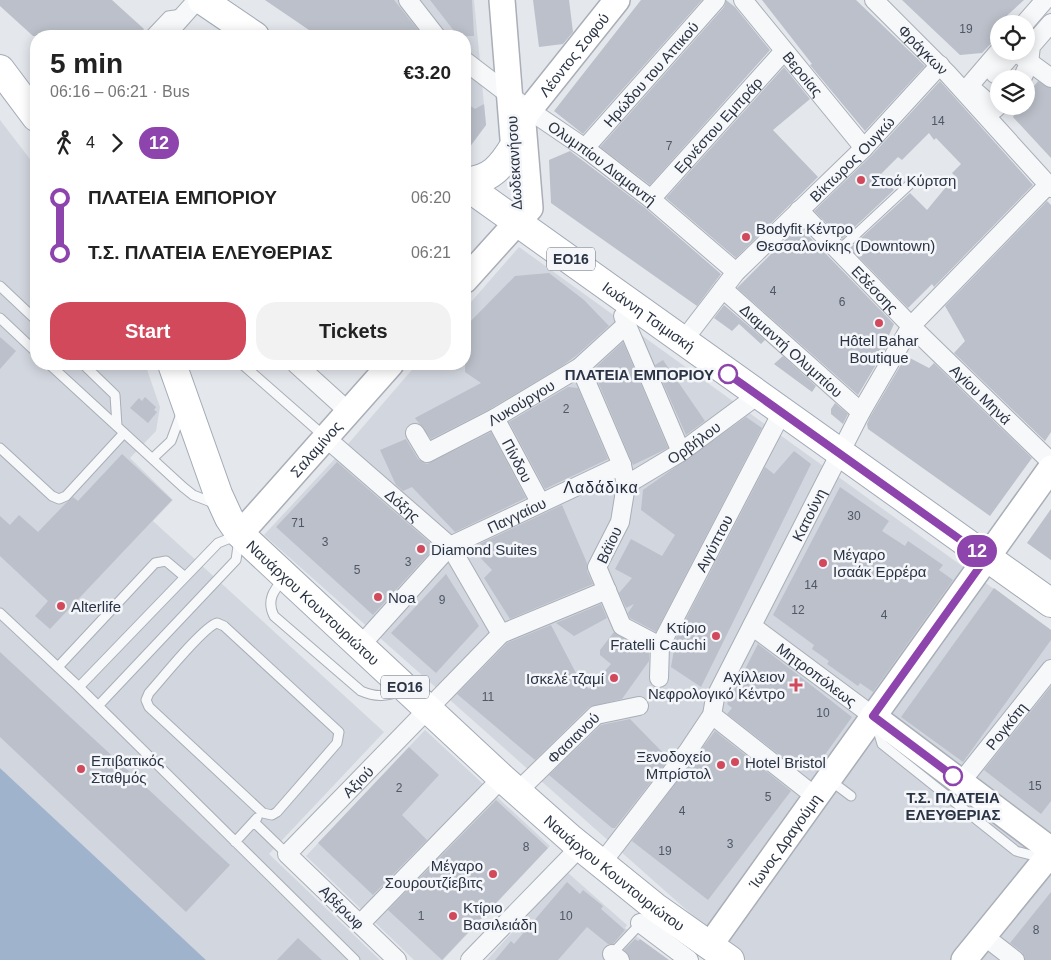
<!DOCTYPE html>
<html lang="en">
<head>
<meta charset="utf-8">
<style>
	:root { --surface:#fff; --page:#f2f2f2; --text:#222; --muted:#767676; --accent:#d1495b }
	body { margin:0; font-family:Helvetica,sans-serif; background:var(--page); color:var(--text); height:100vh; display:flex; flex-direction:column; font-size:19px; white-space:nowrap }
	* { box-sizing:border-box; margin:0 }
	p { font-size:16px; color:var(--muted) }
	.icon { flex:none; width:28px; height:28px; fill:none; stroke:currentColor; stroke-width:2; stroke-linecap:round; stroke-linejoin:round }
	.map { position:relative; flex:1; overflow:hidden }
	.sheet { position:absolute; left:30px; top:30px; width:441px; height:340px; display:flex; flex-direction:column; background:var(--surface); border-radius:20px; box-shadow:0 2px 12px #0003 }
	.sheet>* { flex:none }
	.badge { padding:0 10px; border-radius:16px; font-size:18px; line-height:32px }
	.tools { position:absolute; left:990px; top:15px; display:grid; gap:10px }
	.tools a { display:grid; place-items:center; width:45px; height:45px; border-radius:50%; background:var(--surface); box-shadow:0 2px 12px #0003; font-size:25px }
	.map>.badge { position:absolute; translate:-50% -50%; box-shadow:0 0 0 2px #fff }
	.legs { display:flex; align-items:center; gap:8px; height:55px; padding:0 20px; font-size:16px }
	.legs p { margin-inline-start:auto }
	.headline { display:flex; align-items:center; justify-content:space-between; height:85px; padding:0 20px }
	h1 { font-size:28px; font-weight:700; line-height:38px }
	.action { display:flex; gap:10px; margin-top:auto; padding:10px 20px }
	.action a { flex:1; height:58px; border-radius:20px; background:var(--accent); color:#fff; font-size:20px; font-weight:700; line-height:58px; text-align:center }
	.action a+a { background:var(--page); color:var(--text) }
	ul { padding:0 20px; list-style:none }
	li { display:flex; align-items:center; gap:18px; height:55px; font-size:19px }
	li i { display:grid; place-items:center; width:8px; height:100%; margin:0 6px; background:currentColor }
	li i::after { content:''; width:12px; height:12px; margin:-6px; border:4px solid; border-radius:50%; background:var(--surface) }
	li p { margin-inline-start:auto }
	li:first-child i { background:linear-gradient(#0000 50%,currentColor 0) }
	li:last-child i { background:linear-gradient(currentColor 50%,#0000 0) }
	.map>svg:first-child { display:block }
	.built { fill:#d2d6de }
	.water { fill:#9fb4cc }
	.building { fill:#bbc0ca }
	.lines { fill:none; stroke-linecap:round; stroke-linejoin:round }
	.lane-casing { stroke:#a9aeb7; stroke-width:11 }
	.street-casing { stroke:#a9aeb7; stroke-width:20 }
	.secondary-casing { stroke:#a9aeb7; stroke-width:28 }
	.primary-casing { stroke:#a3abb8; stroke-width:30 }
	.lane { stroke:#f7f8fa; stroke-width:9 }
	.street { stroke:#f7f8fa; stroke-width:18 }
	.secondary { stroke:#fff; stroke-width:25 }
	.primary { stroke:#fff; stroke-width:28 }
	.line-1-casing { stroke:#fff; stroke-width:11 }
	.line-1 { stroke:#8e44ad; stroke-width:8 }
	.poi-dot { fill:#d1495b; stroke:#f4f6f9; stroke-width:2 }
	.stop-1-dot { fill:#fff; stroke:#8e44ad; stroke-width:2.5 }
	.labels { text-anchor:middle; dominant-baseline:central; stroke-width:5; stroke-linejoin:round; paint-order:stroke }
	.number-label { font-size:12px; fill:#4f5766 }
	.shield { fill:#f4f6f9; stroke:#676e7b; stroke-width:1 }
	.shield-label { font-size:14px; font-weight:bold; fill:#2b3445 }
	.street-label { font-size:15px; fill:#2b3445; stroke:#f4f6f9 }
	.poi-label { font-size:15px; fill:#2b3445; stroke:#f4f6f9; text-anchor:start }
	.stop-label { font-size:15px; font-weight:bold; fill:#2b3445; stroke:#f4f6f9; text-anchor:end }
	.neighbourhood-label { font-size:16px; letter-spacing:1px; fill:#1d2536; stroke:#f4f6f9 }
</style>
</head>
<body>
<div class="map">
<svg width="1051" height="960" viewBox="0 0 1051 960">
	<rect width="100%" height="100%" fill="#e4e7ec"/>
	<!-- built -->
	<path class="built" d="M265,0H474L486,125L470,147L465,144V36H318Z
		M0,120L36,167V364H145L160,407L156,431L130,458L173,500L153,521L384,732L269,854L380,960H206L0,768Z
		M519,247L1051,630V960H746L726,945L264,535L342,451L417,364H465V309Z
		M425,730L550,846L443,960H414L306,856Z
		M567,872L627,925L625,928L640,939L625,957L628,960H487Z"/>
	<!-- water -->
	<path class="water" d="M0,768L206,960H0Z"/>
	<!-- building -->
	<path class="building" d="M0,0H112L144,29L138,36H33L0,6Z
		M265,0H394L423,36H318Z
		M430,0H472L474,36H458Z
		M533,0H569L573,32L563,44L539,47Z
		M641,0H702L583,134L554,111Z
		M726,0L735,7L770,50L650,185L600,147L724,7Z
		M762,0H856L925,66L865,131L810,65L812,64Z
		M902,0H1024L999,23V35L982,53L960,55Z
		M784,67L810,99L773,130L818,177L736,258L666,198Z
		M940,81L1033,185L934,287L932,284L908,308L850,248L910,193L927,210L955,176L952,173L961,164L936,138L934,140L929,133L902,160L898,157L880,175L894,190L842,239L814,211L872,155Z
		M1038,81L1051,88V158L1013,117L1020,106H1026V97Z
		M465,102L475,109L484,104L486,125L465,153Z
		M570,151L644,207L721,274L697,306L551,203L549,160Z
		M1047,201L1051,205V432L1045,441L954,353L965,341L945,306Z
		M799,226L894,324L885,344L887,346L858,395L737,288Z
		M549,273L584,300L609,326L577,355L562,366L490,409L431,439L415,418L481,383L465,372V327L515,276Z
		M724,305L765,340L761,344L739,324L732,331L714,318Z
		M0,337L16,351L0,369Z
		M623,342L668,448L633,465L593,370Z
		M783,356L816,386L812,392L774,364Z
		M906,356L929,368L934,363L1032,458L990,516L868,429L867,424L870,417Z
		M663,360L705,421L686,435L655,365Z
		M568,387L578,388L608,459L545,489L509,422Z
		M145,397L156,407L154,410L157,412L148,423L130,408L139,398L142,401Z
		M835,403L848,414L843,424L831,414V409Z
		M746,417L762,428L656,632L630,618L628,613L634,604L626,608L619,593L632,578L615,569L631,539L662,556L675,535L641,510L643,490Z
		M491,432L526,498L455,532L412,487L403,491L396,485L380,450L406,439L418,459L427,464Z
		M794,451L811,464L701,687L671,667L676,638L765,467L774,474Z
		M122,454L172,500L50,629L35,616L48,601L0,556V516L10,525L19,515L38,532L66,503L73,497L78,501Z
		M337,462L435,547L373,615L276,527Z
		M840,487L889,521L882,531L905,546L908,541L943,565L939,570L953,580L873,692L860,683L858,686L827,664L829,661L812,649L814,645L773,615Z
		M562,505L587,563V571L593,584L510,619L484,578L492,570L472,549L473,547Z
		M1051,509V560L1027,543Z
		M446,574L479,626L436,673L391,633Z
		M994,588L1051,630V640L963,762L901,717Z
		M601,604L607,618L574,636L556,623Z
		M551,625L579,679L589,689L611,664L600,655V650L614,632L649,652V661L622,699L589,707L535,760L457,694L507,643Z
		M758,644L852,717L814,770H799L727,714L732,708L727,704Z
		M0,652L230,865L186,912L0,737Z
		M1051,686V801L1041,814L984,770Z
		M630,719L669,759L615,828H612L549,775L601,725Z
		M715,731L791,791L708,900L632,841Z
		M409,747L439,775L402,815L427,840L373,895L318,843Z
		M496,800L548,848L442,960L388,910Z
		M567,882L580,894L583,890L603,906L601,909L625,930L613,944H608L587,927L558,960H495L511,941L514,944Z
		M1051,892V960H1025L1022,952L1010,943Z
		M298,938L322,960H277Z
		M635,939L638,941L640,939L669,960H630L624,950Z"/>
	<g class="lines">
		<!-- lane casing -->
		<g class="lane-casing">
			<path id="lane" d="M149,36L168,16L182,14
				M838,251L909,185
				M0,286L36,320
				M0,318L36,352
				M49,364L183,487L193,495L216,504
				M83,364L115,395L117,426
				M242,364L324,436
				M0,448L52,496L59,499L66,496L124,433
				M153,458L171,441L181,414
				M284,578C274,590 266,600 274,616L361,691C377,698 386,696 402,691
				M0,613L79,687L355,960
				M217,623L224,626L339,732L337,743L277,812L272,815L263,813L149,707L146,700L149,693C161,680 203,627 217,623Z
				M58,667L155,563L166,561L185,577
				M79,687L218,543L238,535
				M98,706L236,560L239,539
				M877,727L882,744L1016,851L1031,855L1043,853
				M831,781L851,796
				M254,822L287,854
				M235,842L257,818
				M610,956L642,922"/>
		</g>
		<!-- street casing -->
		<g class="street-casing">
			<g id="street">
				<path d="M408,0L436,36"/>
				<path id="s1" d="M743,0L864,148"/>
				<path id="s2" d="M874,0L947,73L1051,188"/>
				<path d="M1024,24L1045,0"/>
				<path d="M165,36L197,0"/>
				<path d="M1021,56L1051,78"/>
				<path id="s3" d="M465,61L529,110L585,148L651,199L736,272"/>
				<path d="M995,74L1015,51"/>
				<path d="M1022,79L1029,63L1031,46L1051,23"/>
				<path d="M999,105L995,109L969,86L999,51"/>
				<path id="s4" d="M585,148L716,0"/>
				<path id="s5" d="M651,199L784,51"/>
				<path id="s6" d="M799,210L911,326L1051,462"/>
				<path id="s7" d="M723,289L861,412"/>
				<path d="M623,316L681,452"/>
				<path id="s8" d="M683,341L736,272L864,148L940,65"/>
				<path d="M296,364L349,412"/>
				<path d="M580,367L622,465L626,485L620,522L597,567L622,626L660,646"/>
				<path id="s9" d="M495,418L540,502"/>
				<path id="s10" d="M415,433L427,453L495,418L580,367L626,325"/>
				<path id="s11" d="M326,438L450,546L501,634"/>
				<path id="s12" d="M626,485L681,452L758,395"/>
				<path id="s13" d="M752,626L873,716"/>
				<path id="s14" d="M360,646L450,546L622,465"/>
				<path id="s15" d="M659,678L660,646L782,412"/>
				<path d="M712,715L816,797"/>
				<path id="s16" d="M961,782L1051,669"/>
				<path id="s17" d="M517,792L596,715L639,706"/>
				<path id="s18" d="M601,864L688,751L712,715L715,698L861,412L911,326L1048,185"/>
				<path d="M640,923L689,960"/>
				<path d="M360,924L502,778"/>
				<path d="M984,936L1015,960"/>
				<path d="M612,954L620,960"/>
				<path id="s19" d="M397,960L287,854L501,634L607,590"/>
				<path d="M470,960L580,847"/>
			</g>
		</g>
		<!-- secondary casing -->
		<g class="secondary-casing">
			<g id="secondary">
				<path d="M502,0L513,139"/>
				<path id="s20" d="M465,280L530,208L523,123L526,114L617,0"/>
				<path id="s21" d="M240,534L391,364"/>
				<path d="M873,716L1051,850"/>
				<path id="s22" d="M710,945L1051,468"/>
				<path d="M964,960L1051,853"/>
			</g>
		</g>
		<!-- primary casing -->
		<g class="primary-casing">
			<g id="primary">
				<path d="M202,0L255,36"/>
				<path d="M0,69L36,117"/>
				<path d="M465,181C490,181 502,166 514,146"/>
				<path id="s23" d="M465,185L1051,603"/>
				<path id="s24" d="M172,364L218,494L229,518L240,534L502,778L571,839L655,907L730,960"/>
			</g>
		</g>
		<!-- lane -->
		<use href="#lane" class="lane"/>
		<!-- street -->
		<use href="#street" class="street"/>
		<!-- secondary -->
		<use href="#secondary" class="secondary"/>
		<!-- primary -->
		<use href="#primary" class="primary"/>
	</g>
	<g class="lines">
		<!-- line-1 casing -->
		<g class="line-1-casing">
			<path id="line-1" d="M728,374L986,558L873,716L953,776"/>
		</g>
		<!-- line-1 -->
		<use href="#line-1" class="line-1"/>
	</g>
	<!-- markers -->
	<g class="poi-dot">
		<circle cx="861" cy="180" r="5"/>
		<circle cx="746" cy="237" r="5"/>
		<circle cx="879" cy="323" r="5"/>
		<circle cx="421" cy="549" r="5"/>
		<circle cx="823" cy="563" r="5"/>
		<circle cx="378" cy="597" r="5"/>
		<circle cx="61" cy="606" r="5"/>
		<circle cx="716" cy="636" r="5"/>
		<circle cx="614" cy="678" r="5"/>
		<path d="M793.5 677.5h5v5h5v5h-5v5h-5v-5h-5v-5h5z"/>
		<circle cx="735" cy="762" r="5"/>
		<circle cx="721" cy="765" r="5"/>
		<circle cx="81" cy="769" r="5"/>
		<circle cx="493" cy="874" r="5"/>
		<circle cx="453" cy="916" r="5"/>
	</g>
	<g class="stop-1-dot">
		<circle cx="728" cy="374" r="9"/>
		<circle cx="953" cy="776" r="9"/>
	</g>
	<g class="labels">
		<!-- number labels -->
		<g class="number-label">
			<text x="966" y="29">19</text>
			<text x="938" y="121">14</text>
			<text x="669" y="146">7</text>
			<text x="773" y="291">4</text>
			<text x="842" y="302">6</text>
			<text x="566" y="409">2</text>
			<text x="854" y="516">30</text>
			<text x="298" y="523">71</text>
			<text x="325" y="542">3</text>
			<text x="408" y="562">3</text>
			<text x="357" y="570">5</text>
			<text x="811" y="585">14</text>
			<text x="442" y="600">9</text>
			<text x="798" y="610">12</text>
			<text x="884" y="615">4</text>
			<text x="488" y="697">11</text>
			<text x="823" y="713">10</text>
			<text x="1035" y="786">15</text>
			<text x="399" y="788">2</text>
			<text x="768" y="797">5</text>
			<text x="682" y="811">4</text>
			<text x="730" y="844">3</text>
			<text x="526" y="847">8</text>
			<text x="665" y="851">19</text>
			<text x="421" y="916">1</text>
			<text x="566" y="916">10</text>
			<text x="1036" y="930">8</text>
		</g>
		<!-- shield labels -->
		<g class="shield">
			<rect x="547" y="247.5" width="48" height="23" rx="4"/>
			<rect x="381" y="675.5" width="48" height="23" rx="4"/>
		</g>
		<g class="shield-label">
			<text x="571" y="259">ΕΟ16</text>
			<text x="405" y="687">ΕΟ16</text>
		</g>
		<!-- street labels -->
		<g class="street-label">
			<text stroke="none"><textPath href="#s2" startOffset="70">Φράγκων</textPath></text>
			<text stroke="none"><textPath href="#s20" startOffset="268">Λέοντος Σοφού</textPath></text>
			<text stroke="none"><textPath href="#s4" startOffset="99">Ηρώδου του Αττικού</textPath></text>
			<text stroke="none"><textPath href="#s1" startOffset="95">Βεροίας</textPath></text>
			<text stroke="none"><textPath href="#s5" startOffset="100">Ερνέστου Εμπράρ</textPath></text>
			<text stroke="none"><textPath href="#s8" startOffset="249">Βίκτωρος Ουγκώ</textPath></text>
			<text transform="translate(514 163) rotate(-93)">Δωδεκανήσου</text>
			<text stroke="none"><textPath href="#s3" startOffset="171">Ολυμπίου Διαμαντή</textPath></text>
			<text stroke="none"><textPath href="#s6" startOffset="110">Εδέσσης</textPath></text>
			<text stroke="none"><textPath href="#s23" startOffset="226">Ιωάννη Τσιμισκή</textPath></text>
			<text stroke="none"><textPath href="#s7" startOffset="92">Διαμαντή Ολυμπίου</textPath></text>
			<text stroke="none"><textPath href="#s6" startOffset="259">Αγίου Μηνά</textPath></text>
			<text stroke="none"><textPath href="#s10" startOffset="130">Λυκούργου</textPath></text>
			<text stroke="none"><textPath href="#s12" startOffset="80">Ορβήλου</textPath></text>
			<text stroke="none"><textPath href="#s21" startOffset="114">Σαλαμίνος</textPath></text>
			<text stroke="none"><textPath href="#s9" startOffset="48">Πίνδου</textPath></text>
			<text stroke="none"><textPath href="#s11" startOffset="102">Δόξης</textPath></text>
			<text stroke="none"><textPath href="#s14" startOffset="208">Παγγαίου</textPath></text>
			<text stroke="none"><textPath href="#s18" startOffset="409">Κατούνη</textPath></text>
			<text stroke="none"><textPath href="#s15" startOffset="148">Αιγύπτου</textPath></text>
			<text transform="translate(609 545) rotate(-65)">Βάϊου</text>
			<text stroke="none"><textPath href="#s24" startOffset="284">Ναυάρχου Κουντουριώτου</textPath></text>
			<text stroke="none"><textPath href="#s13" startOffset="81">Μητροπόλεως</textPath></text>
			<text stroke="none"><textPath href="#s16" startOffset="72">Ρογκότη</textPath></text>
			<text stroke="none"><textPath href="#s17" startOffset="78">Φασιανού</textPath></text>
			<text stroke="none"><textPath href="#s19" startOffset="254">Αξιού</textPath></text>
			<text stroke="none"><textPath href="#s22" startOffset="128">Ίωνος Δραγούμη</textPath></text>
			<text stroke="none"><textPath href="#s24" startOffset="689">Ναυάρχου Κουντουριώτου</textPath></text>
			<text transform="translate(342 907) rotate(44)">Αβέρωφ</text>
		</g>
		<!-- poi labels -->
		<g class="poi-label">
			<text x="871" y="180">Στοά Κύρτση</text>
			<text x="756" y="228">Bodyfit Κέντρο<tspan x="756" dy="17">Θεσσαλονίκης (Downtown)</tspan></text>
			<text x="879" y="340" text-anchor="middle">Hôtel Bahar<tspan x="879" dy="17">Boutique</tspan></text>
			<text x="431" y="549">Diamond Suites</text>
			<text x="833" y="554">Μέγαρο<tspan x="833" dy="17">Ισαάκ Ερρέρα</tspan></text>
			<text x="388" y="597">Noa</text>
			<text x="71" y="606">Alterlife</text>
			<text x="706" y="627" text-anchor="end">Κτίριο<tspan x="706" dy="17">Fratelli Cauchi</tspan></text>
			<text x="785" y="676" text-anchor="end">Αχίλλειον<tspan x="785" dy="17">Νεφρολογικό Κέντρο</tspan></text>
			<text x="604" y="678" text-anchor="end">Ισκελέ τζαμί</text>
			<text x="711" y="756" text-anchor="end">Ξενοδοχείο<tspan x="711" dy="17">Μπρίστολ</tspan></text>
			<text x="91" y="760">Επιβατικός<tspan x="91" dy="17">Σταθμός</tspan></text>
			<text x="745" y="762">Hotel Bristol</text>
			<text x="483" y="865" text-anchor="end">Μέγαρο<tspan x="483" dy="17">Σουρουτζίεβιτς</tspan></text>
			<text x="463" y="907">Κτίριο<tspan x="463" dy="17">Βασιλειάδη</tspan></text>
		</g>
		<!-- stop labels -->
		<g class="stop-label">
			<text x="714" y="374">ΠΛΑΤΕΙΑ ΕΜΠΟΡΙΟΥ</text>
			<text x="953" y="797" text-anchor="middle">Τ.Σ. ΠΛΑΤΕΙΑ<tspan x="953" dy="17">ΕΛΕΥΘΕΡΙΑΣ</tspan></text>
		</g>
		<!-- neighbourhood labels -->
		<g class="neighbourhood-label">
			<text x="601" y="487">Λαδάδικα</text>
		</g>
	</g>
</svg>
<div class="tools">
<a><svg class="icon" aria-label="locate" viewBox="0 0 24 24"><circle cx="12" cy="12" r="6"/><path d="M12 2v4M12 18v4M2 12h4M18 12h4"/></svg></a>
<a><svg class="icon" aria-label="layers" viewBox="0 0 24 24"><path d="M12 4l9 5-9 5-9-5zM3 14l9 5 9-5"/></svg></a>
</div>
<b class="badge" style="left:977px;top:551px;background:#8e44ad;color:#fff">12</b>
<section class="sheet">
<div class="headline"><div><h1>5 min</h1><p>06:16 – 06:21 · Bus</p></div><b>€3.20</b></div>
<div class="legs"><svg class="icon" aria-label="walk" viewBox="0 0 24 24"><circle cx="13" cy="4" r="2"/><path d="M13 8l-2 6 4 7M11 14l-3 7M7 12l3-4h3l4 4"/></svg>4<svg class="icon" aria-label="forward" viewBox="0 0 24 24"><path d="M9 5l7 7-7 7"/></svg><b class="badge" style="background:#8e44ad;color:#fff">12</b></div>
<ul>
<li><i style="color:#8e44ad"></i><b>ΠΛΑΤΕΙΑ ΕΜΠΟΡΙΟΥ</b><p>06:20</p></li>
<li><i style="color:#8e44ad"></i><b>Τ.Σ. ΠΛΑΤΕΙΑ ΕΛΕΥΘΕΡΙΑΣ</b><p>06:21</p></li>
</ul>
<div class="action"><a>Start</a><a>Tickets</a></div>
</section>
</div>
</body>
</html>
